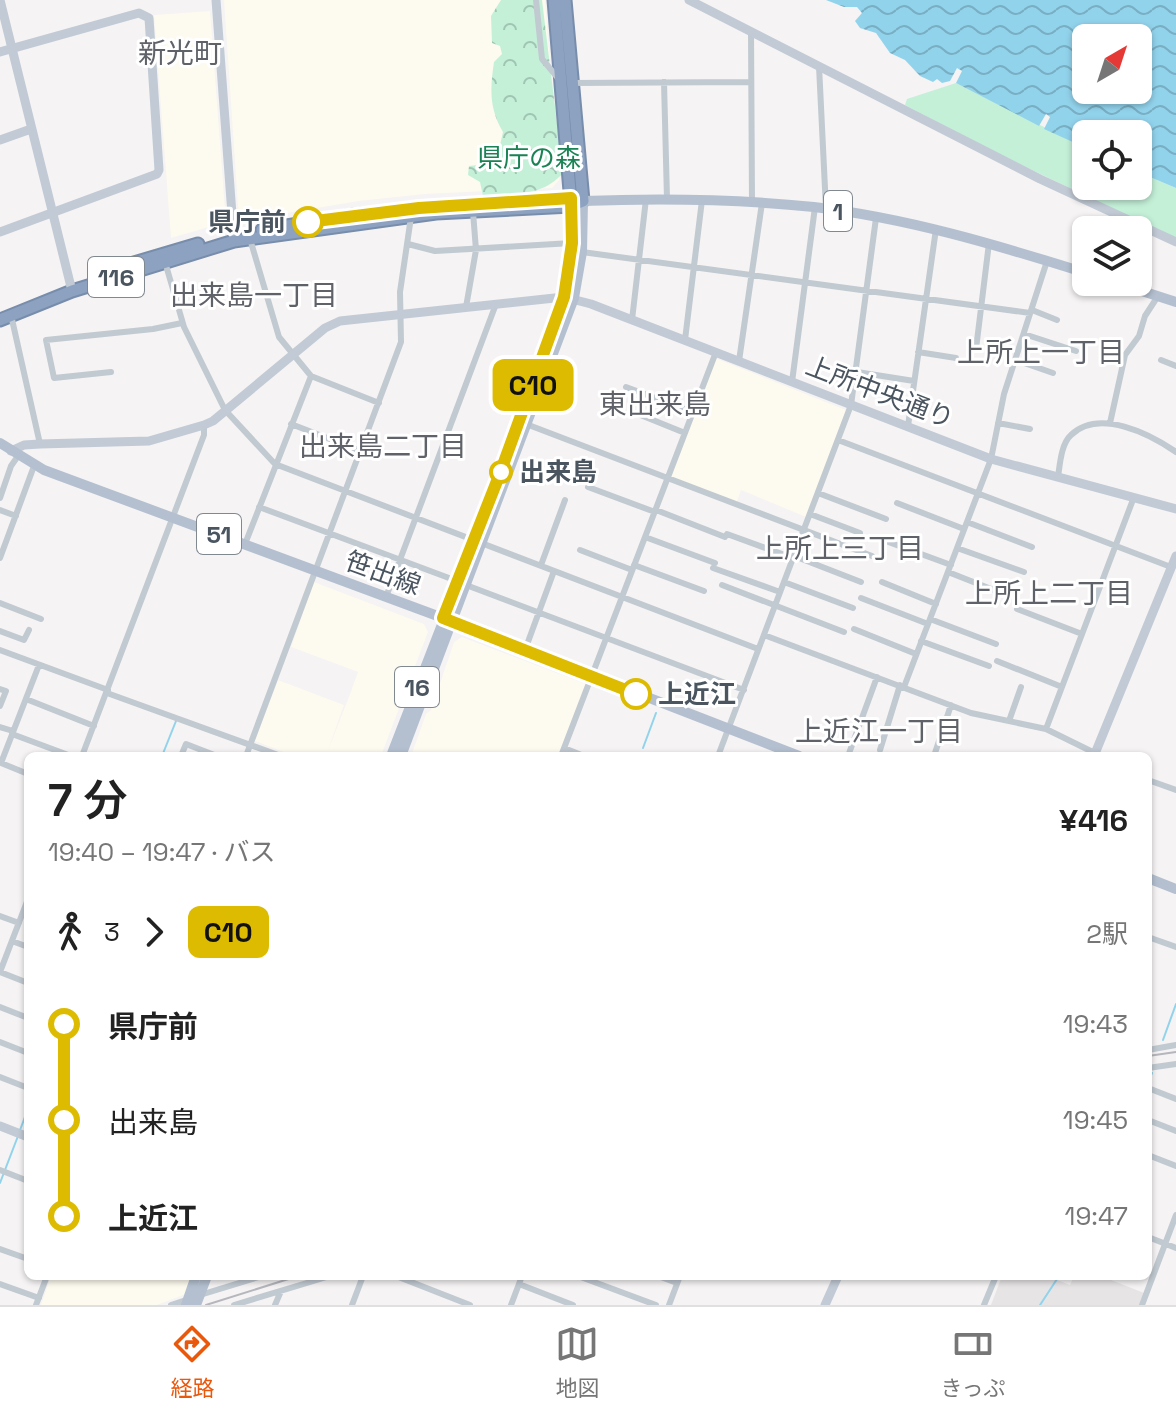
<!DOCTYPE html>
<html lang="ja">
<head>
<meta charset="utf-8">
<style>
	:root { --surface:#fff; --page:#f6f6f6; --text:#222; --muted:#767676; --line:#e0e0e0; --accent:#ea580c }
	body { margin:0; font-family:"Space Grotesk","Noto Sans JP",sans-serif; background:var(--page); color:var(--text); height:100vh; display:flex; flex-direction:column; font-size:30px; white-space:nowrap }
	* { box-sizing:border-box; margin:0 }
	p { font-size:26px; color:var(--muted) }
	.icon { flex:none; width:44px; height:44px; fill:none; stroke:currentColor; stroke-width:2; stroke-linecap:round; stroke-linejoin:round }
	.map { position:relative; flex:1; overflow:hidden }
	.sheet { position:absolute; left:24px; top:752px; width:1128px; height:528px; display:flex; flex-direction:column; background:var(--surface); border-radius:12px; box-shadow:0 2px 6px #0004 }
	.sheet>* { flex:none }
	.badge { padding:0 16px; border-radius:12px; font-size:28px; line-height:52px }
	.needle { width:52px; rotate:39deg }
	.buttons { position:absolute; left:1072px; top:24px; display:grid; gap:16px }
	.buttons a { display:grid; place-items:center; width:80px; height:80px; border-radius:12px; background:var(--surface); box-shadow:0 2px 6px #0004; font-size:40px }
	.map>.badge { position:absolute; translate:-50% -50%; box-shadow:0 0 0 4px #fff }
	.legs { display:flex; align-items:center; gap:12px; height:88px; padding:0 24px; font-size:26px }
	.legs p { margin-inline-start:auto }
	.head { display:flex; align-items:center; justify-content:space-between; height:136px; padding:0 24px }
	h1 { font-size:44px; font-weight:600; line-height:60px }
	ul { padding:0 24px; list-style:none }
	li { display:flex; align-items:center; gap:28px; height:96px; font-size:30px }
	li i { display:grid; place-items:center; width:12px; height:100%; margin:0 10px; background:currentColor }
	li i::after { content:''; width:20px; height:20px; margin:-10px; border:6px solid; border-radius:50%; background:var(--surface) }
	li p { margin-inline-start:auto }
	li:first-child i { background:linear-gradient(#0000 50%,currentColor 0) }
	li:last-child i { background:linear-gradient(currentColor 50%,#0000 0) }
	.dock { display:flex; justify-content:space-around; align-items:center; height:112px; border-top:2px solid var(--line); background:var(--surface); font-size:22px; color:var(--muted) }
	.dock a { display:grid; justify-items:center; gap:4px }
	.dock .active { color:var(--accent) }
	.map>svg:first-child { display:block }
	.commercial { fill:#fdfaef }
	.education { fill:#e6e4e5 }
	.forest { fill:url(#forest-crowns) }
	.park { fill:#c4f0d8 }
	.water { fill:url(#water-waves); fill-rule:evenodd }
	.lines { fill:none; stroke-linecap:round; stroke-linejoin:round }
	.stream { stroke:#92d3ec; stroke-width:2 }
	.highway-casing { stroke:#778dab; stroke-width:15 }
	.street { stroke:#c1c9d1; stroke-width:6 }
	.secondary { stroke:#c1cad5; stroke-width:9 }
	.primary { stroke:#b4c0d0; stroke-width:10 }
	.highway { stroke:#8ca2c0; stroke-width:11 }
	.rail { stroke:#b5b7bd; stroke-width:2 }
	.line-1-casing { stroke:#fff; stroke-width:18 }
	.line-1 { stroke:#db0; stroke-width:12 }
	.stop-1-dot { fill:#fff; stroke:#db0; stroke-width:4 }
	.labels { text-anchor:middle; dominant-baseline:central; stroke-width:6; stroke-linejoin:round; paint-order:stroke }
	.shield { fill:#fff; stroke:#808890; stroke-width:2 }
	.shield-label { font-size:24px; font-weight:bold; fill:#4a5560 }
	.park-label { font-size:26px; fill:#1a8355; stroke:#fff }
	.stop-label { font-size:26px; font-weight:bold; fill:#4a5560; stroke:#fff; text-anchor:start }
	.street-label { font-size:26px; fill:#4a5560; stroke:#fff }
	.neighbourhood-label { font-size:28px; fill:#5f6268; stroke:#fff }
</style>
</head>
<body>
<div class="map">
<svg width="1176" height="1305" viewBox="0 0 1176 1305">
	<defs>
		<pattern id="forest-crowns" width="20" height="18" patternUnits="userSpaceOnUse" patternTransform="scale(2)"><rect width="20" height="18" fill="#c4f0d8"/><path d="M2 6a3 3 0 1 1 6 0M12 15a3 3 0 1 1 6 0" fill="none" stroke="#a1c5b3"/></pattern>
		<pattern id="water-waves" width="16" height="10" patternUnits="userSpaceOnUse" patternTransform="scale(2)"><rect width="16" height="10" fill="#92d3ec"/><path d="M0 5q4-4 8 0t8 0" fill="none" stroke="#79aec3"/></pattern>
	</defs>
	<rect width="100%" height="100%" fill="#f5f3f3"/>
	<!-- commercial -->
	<path class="commercial" d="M224,0H545L559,180L552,188L425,194L359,201L239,221Z
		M210,11L226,222L171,238L154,15Z
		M715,358L846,410L806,517L741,490L737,502L671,477Z
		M314,582L424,624L428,632L381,756H294L255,741L278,680L344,705L327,753L350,694L358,672L291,647Z
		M462,637L586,684L558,756H411L426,714L431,710L454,642Z
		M51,1276H192L186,1294L157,1305H41Z"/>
	<!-- education -->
	<path class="education" d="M1002,1276H1047L1070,1285L1074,1276H1101L1144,1293L1139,1305H991Z"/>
	<!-- forest -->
	<path class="forest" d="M501,0H542L563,173C542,197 513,194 483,196L480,182L468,175L469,166L496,163L503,132C489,108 490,89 494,62L502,54L500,46L492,43L491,16Z"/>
	<!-- park -->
	<path class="park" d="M956,83L1086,148V186H1138V172L1176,188V239L997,153L905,105L907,99Z"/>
	<!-- water -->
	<path class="water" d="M826,0H1176V188L1138,172V134H1086V148L1044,129L1050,117L1046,114L1039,126L956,83L962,71L957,68L950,81L942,83L937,79L933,82L920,76L905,60L890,53L876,33L860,28L855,21L862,13L857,7H844ZM1086,38H1138V90H1086Z"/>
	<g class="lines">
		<!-- stream -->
		<path class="stream" d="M643,748L656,713
			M162,756L176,721
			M640,756H641
			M1163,1040L1176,1004
			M1148,1082L1152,1073
			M20,1130L28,1109
			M0,1183L18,1136
			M1040,1305L1059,1276"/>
		<!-- highway casing -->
		<g class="highway-casing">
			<path id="highway" d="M554,0L571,203
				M565,0L583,201
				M508,201L571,198L582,201
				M262,230L354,215L427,208
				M127,265L198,244
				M0,320L72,291L234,241L436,213L571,206L583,201"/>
		</g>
		<!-- street -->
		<path class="street" d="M536,0L542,59L558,78
			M751,32L752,202
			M819,66L826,209
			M664,82L667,199
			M571,83L751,82
			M408,244L435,251L572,243
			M582,252L1030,313
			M165,262L184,327L225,410L275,464L758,649
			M466,307L476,250L473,212
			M1032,310L1057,320
			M11,315L40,444
			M632,320L646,199
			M1024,334L1076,351
			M685,340L702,200
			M976,349L989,243
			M918,352L956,358
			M1016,360L1053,373
			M1161,360L1176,366
			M739,361L762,203
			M111,372L54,378L46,340L153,329L182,323
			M857,372L914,381
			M311,376L379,403
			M792,382L815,207
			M626,387L693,412
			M633,412L685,433
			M998,423L1030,429
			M1110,423L1125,355L1139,336L1145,316L1158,296
			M291,424L361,451
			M526,424L872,556
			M908,426L936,229
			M838,440L1171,567
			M1058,477C1060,464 1061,444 1071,435C1099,408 1150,434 1176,452
			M588,487L655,512
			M818,493L886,519
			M0,498L11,466L18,456
			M897,503L964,529
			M259,507L457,581
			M0,510L16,516
			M656,510L725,537
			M810,514L860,533
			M967,522L1032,547
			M727,534L793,558
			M645,537L715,563
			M883,540L951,565
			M245,544L311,376L279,337L250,239
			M957,548L1024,572
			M580,550L632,570
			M794,556L861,582
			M0,558L34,466
			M541,565L565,500
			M634,565L704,591
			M713,568L780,592
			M948,572L1014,598
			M784,582L853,608
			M882,582L936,604
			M466,585L744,690
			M722,585L844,632
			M386,597L496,304
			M861,598L928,624
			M0,603L41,619
			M1017,609L1082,634
			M930,619L996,644
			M854,629L916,654
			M0,631L24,640L29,630
			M764,635L971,713L1046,729L1101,756
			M921,641L989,666
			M0,650L108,690
			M525,650L554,571
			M997,661L1062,687
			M904,687L991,459L1004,394L1047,261
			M0,689L6,691L0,706
			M107,693L281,756
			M26,699L94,726
			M1009,721L1021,687
			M0,727L13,731
			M1046,729L1134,497
			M12,734L71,756
			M564,748L584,756
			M880,750L900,685
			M82,756L204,435V425
			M181,756L186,744L217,756
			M246,756L401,342L400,292L411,217
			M561,756L716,352
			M718,756L851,405L876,218
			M848,756L877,677
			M934,756L951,705
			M28,774L1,763L39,665
			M1148,780L1176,790
			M0,916L19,923
			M1148,937L1176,947
			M12,941L28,947
			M0,972L28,899
			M0,972L28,983
			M0,1007L28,1018
			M0,1042L28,1053
			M1148,1050L1176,1045
			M1148,1068L1176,1064
			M0,1077L28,1088
			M1148,1088L1176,1099
			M1148,1120L1176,1131
			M1148,1155L1176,1166
			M0,1170L28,1181
			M1148,1237L1176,1248
			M0,1249L28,1259
			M396,1276L470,1305
			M578,1276L656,1305
			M658,1276L677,1283
			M0,1284L39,1298
			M519,1284L573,1305
			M200,1295L262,1276
			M36,1305L47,1276
			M171,1305L186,1300
			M234,1305L330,1276
			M275,1305L281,1291
			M352,1305L363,1276
			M511,1305L522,1276
			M669,1305L680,1276
			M984,1305L996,1276
			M1142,1305L1176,1215"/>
		<!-- secondary -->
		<path class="secondary" d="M0,0L72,291
			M216,0L234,241
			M689,0L1040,179L1176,242
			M0,52L139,13L149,18L159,170L157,174L0,232
			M0,140L31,129
			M11,451L24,445L40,444L149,441L204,425L213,421L325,328L340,321L564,297L591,304L991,459L1176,509
			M1094,756L1176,556
			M0,1126L28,1137
			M825,1305L838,1276"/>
		<!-- primary -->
		<path class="primary" d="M1114,282L1176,302
			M0,443L44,470L443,618L799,756
			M508,453L564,297L572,243L571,206
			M391,756L498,480
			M401,756L574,298L582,252L583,201C660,198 737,199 814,207C907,218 997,245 1086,273
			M1148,878L1176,889
			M186,1305L196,1276
			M196,1305L207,1276"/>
		<!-- highway -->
		<use href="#highway" class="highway"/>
		<!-- rail -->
		<path class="rail" d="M1148,1056L1176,1052
			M206,1305L298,1276"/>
	</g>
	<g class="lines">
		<!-- line-1 casing -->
		<g class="line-1-casing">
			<path id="line-1" d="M308,222L419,208L571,198L572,243L564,297L499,476L443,618L636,694"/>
		</g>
		<!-- line-1 -->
		<use href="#line-1" class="line-1"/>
	</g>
	<!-- markers -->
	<g class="stop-1-dot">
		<circle cx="308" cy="222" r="14"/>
		<circle cx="501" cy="472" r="10"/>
		<circle cx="636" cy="694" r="14"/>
	</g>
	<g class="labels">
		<!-- shield labels -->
		<g class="shield">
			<rect x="824" y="191" width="28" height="40" rx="6"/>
			<rect x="88" y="257" width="56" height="40" rx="6"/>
			<rect x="197" y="514" width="44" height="40" rx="6"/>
			<rect x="395" y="667" width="44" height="40" rx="6"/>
		</g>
		<g class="shield-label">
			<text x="838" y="211">1</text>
			<text x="116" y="277">116</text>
			<text x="219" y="534">51</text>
			<text x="417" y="687">16</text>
		</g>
		<!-- park labels -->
		<g class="park-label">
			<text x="529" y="158">県庁の森</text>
		</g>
		<!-- stop labels -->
		<g class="stop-label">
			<text x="286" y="222" text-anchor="end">県庁前</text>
			<text x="519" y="472">出来島</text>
			<text x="658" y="694">上近江</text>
		</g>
		<!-- street labels -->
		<g class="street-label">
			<text transform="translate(880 392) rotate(21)">上所中央通り</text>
			<text transform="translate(383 573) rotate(20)">笹出線</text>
		</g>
		<!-- neighbourhood labels -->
		<g class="neighbourhood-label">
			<text x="180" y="53">新光町</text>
			<text x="254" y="295">出来島一丁目</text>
			<text x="1041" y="352">上所上一丁目</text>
			<text x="655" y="404">東出来島</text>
			<text x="383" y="446">出来島二丁目</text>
			<text x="840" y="548">上所上三丁目</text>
			<text x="1049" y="593">上所上二丁目</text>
			<text x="879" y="731">上近江一丁目</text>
		</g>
	</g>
</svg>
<div class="buttons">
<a><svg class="needle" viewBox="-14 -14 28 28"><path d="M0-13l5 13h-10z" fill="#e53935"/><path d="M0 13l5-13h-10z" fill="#767676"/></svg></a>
<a><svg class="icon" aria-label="locate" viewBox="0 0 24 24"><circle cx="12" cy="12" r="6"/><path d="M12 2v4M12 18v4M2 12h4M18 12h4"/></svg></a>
<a><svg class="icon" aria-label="layers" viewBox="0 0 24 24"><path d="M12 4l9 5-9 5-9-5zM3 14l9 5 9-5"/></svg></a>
</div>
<b class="badge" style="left:533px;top:385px;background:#db0;color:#111">C10</b>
<section class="sheet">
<div class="head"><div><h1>7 分</h1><p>19:40 – 19:47 · バス</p></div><b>¥416</b></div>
<div class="legs"><svg class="icon" aria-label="walk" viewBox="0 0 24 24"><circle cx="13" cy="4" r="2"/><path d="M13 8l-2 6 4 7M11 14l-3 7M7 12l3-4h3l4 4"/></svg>3<svg class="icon" aria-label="forward" viewBox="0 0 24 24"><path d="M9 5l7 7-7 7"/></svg><b class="badge" style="background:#db0;color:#111">C10</b><p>2駅</p></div>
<ul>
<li><i style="color:#db0"></i><b>県庁前</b><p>19:43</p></li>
<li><i style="color:#db0"></i><span>出来島</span><p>19:45</p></li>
<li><i style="color:#db0"></i><b>上近江</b><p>19:47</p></li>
</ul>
</section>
</div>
<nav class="dock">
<a class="active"><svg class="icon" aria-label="directions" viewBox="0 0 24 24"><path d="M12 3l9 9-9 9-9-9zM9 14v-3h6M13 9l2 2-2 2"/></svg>経路</a>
<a><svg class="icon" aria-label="map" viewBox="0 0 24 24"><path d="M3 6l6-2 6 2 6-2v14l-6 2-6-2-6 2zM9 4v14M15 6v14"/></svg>地図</a>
<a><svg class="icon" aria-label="tickets" viewBox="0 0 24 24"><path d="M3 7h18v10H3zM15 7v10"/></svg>きっぷ</a>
</nav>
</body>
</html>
